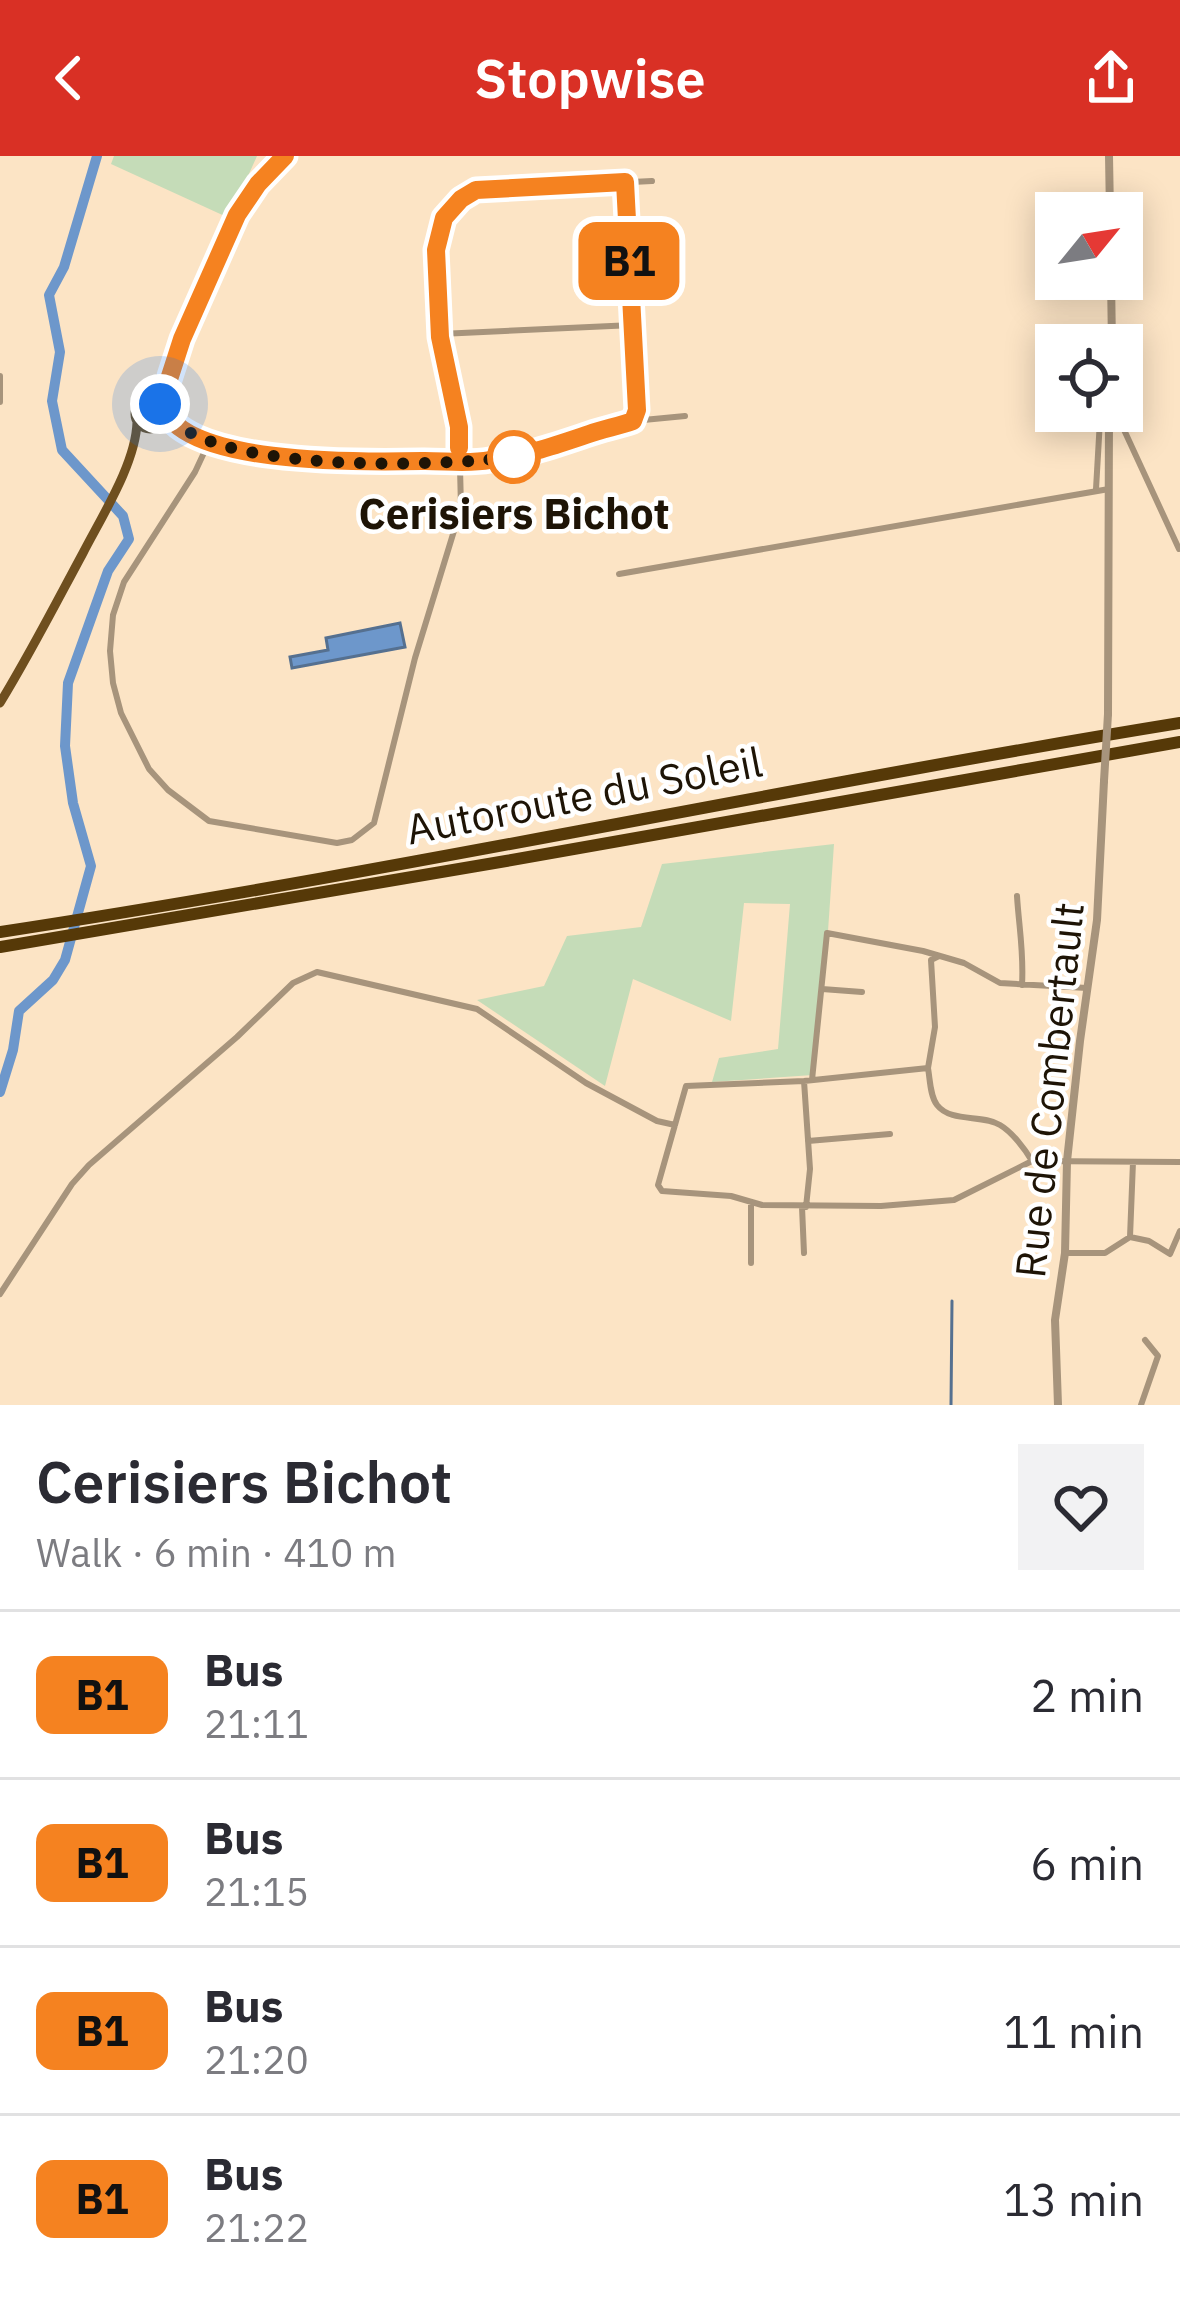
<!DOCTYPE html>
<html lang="en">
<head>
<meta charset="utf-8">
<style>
	:root { --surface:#fff; --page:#f2f2f3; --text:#2b2b33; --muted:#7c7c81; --line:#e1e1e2; --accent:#d93025 }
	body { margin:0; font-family:"IBM Plex Sans",sans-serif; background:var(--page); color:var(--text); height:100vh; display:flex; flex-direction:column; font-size:45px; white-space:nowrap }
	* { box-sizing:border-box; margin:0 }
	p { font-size:39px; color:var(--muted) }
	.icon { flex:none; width:66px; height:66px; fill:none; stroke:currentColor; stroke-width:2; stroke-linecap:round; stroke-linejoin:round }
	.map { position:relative; height:1249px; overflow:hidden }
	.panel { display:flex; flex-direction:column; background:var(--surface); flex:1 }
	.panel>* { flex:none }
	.badge { padding:0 24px; border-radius:18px; font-size:42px; line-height:78px }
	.needle { width:78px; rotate:60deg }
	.buttons { position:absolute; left:1035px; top:36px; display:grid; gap:24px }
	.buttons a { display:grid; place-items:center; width:108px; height:108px; border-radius:0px; background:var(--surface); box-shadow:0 6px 30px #0003; font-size:60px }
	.you { position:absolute; width:60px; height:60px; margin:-30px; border:9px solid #fff; border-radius:50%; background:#1a73e8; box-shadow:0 0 0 18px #1a73e833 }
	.map>.badge { position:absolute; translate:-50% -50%; box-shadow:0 0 0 6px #fff }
	.round { display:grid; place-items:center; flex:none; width:126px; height:126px; border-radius:0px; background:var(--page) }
	.headline { display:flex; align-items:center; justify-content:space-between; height:204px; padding:0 36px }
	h1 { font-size:57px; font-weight:600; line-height:90px }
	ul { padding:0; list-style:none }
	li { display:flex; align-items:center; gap:36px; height:168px; padding:0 36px; border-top:3px solid var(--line) }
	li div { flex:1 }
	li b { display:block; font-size:45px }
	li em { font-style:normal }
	li .badge { min-width:132px; font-weight:700; text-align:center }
	header { display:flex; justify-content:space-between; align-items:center; height:156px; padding:0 36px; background:var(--accent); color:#fff; font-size:54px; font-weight:600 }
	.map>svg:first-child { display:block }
	.green { fill:#c5dcb8 }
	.water { fill:#6d97cb; stroke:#557090; stroke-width:3 }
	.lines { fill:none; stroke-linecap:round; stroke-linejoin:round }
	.stream { stroke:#557090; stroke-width:3 }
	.river { stroke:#6d97cb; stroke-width:10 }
	.minor { stroke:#a7947c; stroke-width:6 }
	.tertiary { stroke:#a7947c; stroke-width:8 }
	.primary { stroke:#6f4f1f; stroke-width:9 }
	.motorway { stroke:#563908; stroke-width:12 }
	.tertiary-bridge { stroke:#a7947c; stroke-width:8 }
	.line-casing { stroke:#fff; stroke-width:27 }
	.line { stroke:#f58220; stroke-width:18 }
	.walk { stroke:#1e1406; stroke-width:12; stroke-dasharray:0 21.6 }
	.stop-dot { fill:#fff; stroke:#f58220; stroke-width:6 }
	.labels { text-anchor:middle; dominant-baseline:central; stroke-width:9; stroke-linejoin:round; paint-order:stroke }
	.stop-label { font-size:42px; font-weight:bold; fill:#1e1406; stroke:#fff }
	.street-label { font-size:42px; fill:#1e1406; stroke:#fff }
</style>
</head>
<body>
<header><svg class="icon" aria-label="back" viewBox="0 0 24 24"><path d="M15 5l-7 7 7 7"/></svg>Stopwise<svg class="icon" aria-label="share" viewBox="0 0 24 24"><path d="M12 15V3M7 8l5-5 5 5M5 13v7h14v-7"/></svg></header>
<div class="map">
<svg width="1180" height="1249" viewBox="0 0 1180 1249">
	<rect width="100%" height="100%" fill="#fce4c5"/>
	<!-- green -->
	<path class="green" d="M114,0H257L229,62L111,8Z
		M834,688L828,775L813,919L712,926L719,902L778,893L790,748L744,747L731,865L633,823L605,930L477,844L544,830L567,780L641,771L662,708Z"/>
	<!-- water -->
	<path class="water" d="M400,467L405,491L292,512L290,501L328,494L326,482Z"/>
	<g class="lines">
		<!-- stream -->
		<path class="stream" d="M951,1249L952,1145"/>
		<!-- river -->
		<path class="river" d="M0,936L13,894L19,855L53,824L65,804L91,710L73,647L65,590L68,527L108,415L129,383L123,360L62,294L52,245L60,196L49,139L64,111L97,0"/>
		<!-- minor -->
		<path class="minor" d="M440,178L633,169
			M0,220V246
			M164,258L183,273L219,290L302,304L371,308L482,306L514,301L633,265L637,254L625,26
			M633,265L685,260
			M158,270L180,273
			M209,286L195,316L124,426L113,459L110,495L113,527L121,557L149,613L168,634L209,665L337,687L352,684L374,667L415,502L461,352L459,271L440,181L436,94L444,62L461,42L476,34L652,25
			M1096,333L1100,264L1105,257L1119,263L1179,393
			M619,418L1109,333
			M1017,740C1019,772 1024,796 1022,829
			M822,833L862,836
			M928,912L935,871L931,804L939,800
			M812,924L827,777L923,795L964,807L1000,827L1087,832
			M804,925L810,1013L806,1051
			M808,985L890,978
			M1032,1005C1025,993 1012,976 1000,969C982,958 951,967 937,949C930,940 930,923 928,912L804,925L686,930L658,1029L662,1035L731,1040L762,1049L881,1050L954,1044L1032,1005L1180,1006
			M802,1051L804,1097
			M1130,1081L1149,1085L1170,1098L1180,1075
			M1065,1097H1105L1130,1081L1133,1006
			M751,1107V1046
			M0,1138L72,1028L89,1009L237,881L293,827L317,816L477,853L586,927L657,965L675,969
			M1141,1249L1158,1200L1145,1184"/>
		<!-- tertiary -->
		<path class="tertiary" d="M1109,0L1110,57
			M1111,123L1112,189
			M1108,558L1109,255
			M1058,1249L1055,1164L1065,1097L1067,1005L1080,885L1097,764L1104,625"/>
		<!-- primary -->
		<path class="primary" d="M135 258a15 15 0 1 1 30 0a15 15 0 1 1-30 0Z
			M147,244L182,183L242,50L285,0
			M163,251V242L178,200
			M0,547C30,498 56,447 83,397C102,360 136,307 137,266"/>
		<!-- motorway -->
		<path class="motorway" d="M0,776C395,716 786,631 1180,567
			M0,791L506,705L1180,586"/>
		<!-- tertiary-bridge -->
		<path class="tertiary-bridge" d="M1104,625L1108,558"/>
	</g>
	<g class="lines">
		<!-- line casing -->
		<g class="line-casing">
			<path id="line" d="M285,0L258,28L237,59L182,183L163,242C163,312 377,306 425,305C447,305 469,308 490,304C525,300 556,289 589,278C603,273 619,270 633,265L637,254L625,26L476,34L461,43L444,62L436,94L440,181L459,271V292"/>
		</g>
		<!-- line -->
		<use href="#line" class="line"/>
		<!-- walk -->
		<path class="walk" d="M160,248C192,321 445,310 514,301"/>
	</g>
	<!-- markers -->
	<circle class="stop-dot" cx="514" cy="301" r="24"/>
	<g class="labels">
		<!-- stop labels -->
		<g class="stop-label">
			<text x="514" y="357">Cerisiers Bichot</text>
		</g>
		<!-- street labels -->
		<g class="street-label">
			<text transform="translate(584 639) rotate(-11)">Autoroute du Soleil</text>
			<text transform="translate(1049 934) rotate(-84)">Rue de Combertault</text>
		</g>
	</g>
</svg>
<div class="buttons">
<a><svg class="needle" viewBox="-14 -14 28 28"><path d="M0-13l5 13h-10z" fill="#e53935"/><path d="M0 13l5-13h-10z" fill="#7c7c81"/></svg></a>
<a><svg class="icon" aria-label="locate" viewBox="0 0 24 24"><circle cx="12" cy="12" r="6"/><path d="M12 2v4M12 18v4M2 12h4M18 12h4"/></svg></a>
</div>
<div class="you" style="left:160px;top:248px"></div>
<b class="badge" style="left:629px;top:105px;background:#f58220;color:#111">B1</b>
</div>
<section class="panel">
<div class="headline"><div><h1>Cerisiers Bichot</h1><p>Walk · 6 min · 410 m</p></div><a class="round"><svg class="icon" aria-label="heart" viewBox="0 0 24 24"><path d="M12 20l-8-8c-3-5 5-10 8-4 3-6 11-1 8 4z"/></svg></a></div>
<ul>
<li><span class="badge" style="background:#f58220;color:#111">B1</span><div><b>Bus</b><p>21:11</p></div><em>2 min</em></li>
<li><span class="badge" style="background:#f58220;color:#111">B1</span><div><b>Bus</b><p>21:15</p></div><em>6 min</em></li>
<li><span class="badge" style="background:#f58220;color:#111">B1</span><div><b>Bus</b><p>21:20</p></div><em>11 min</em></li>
<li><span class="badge" style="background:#f58220;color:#111">B1</span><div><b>Bus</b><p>21:22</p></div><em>13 min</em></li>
</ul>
</section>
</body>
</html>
